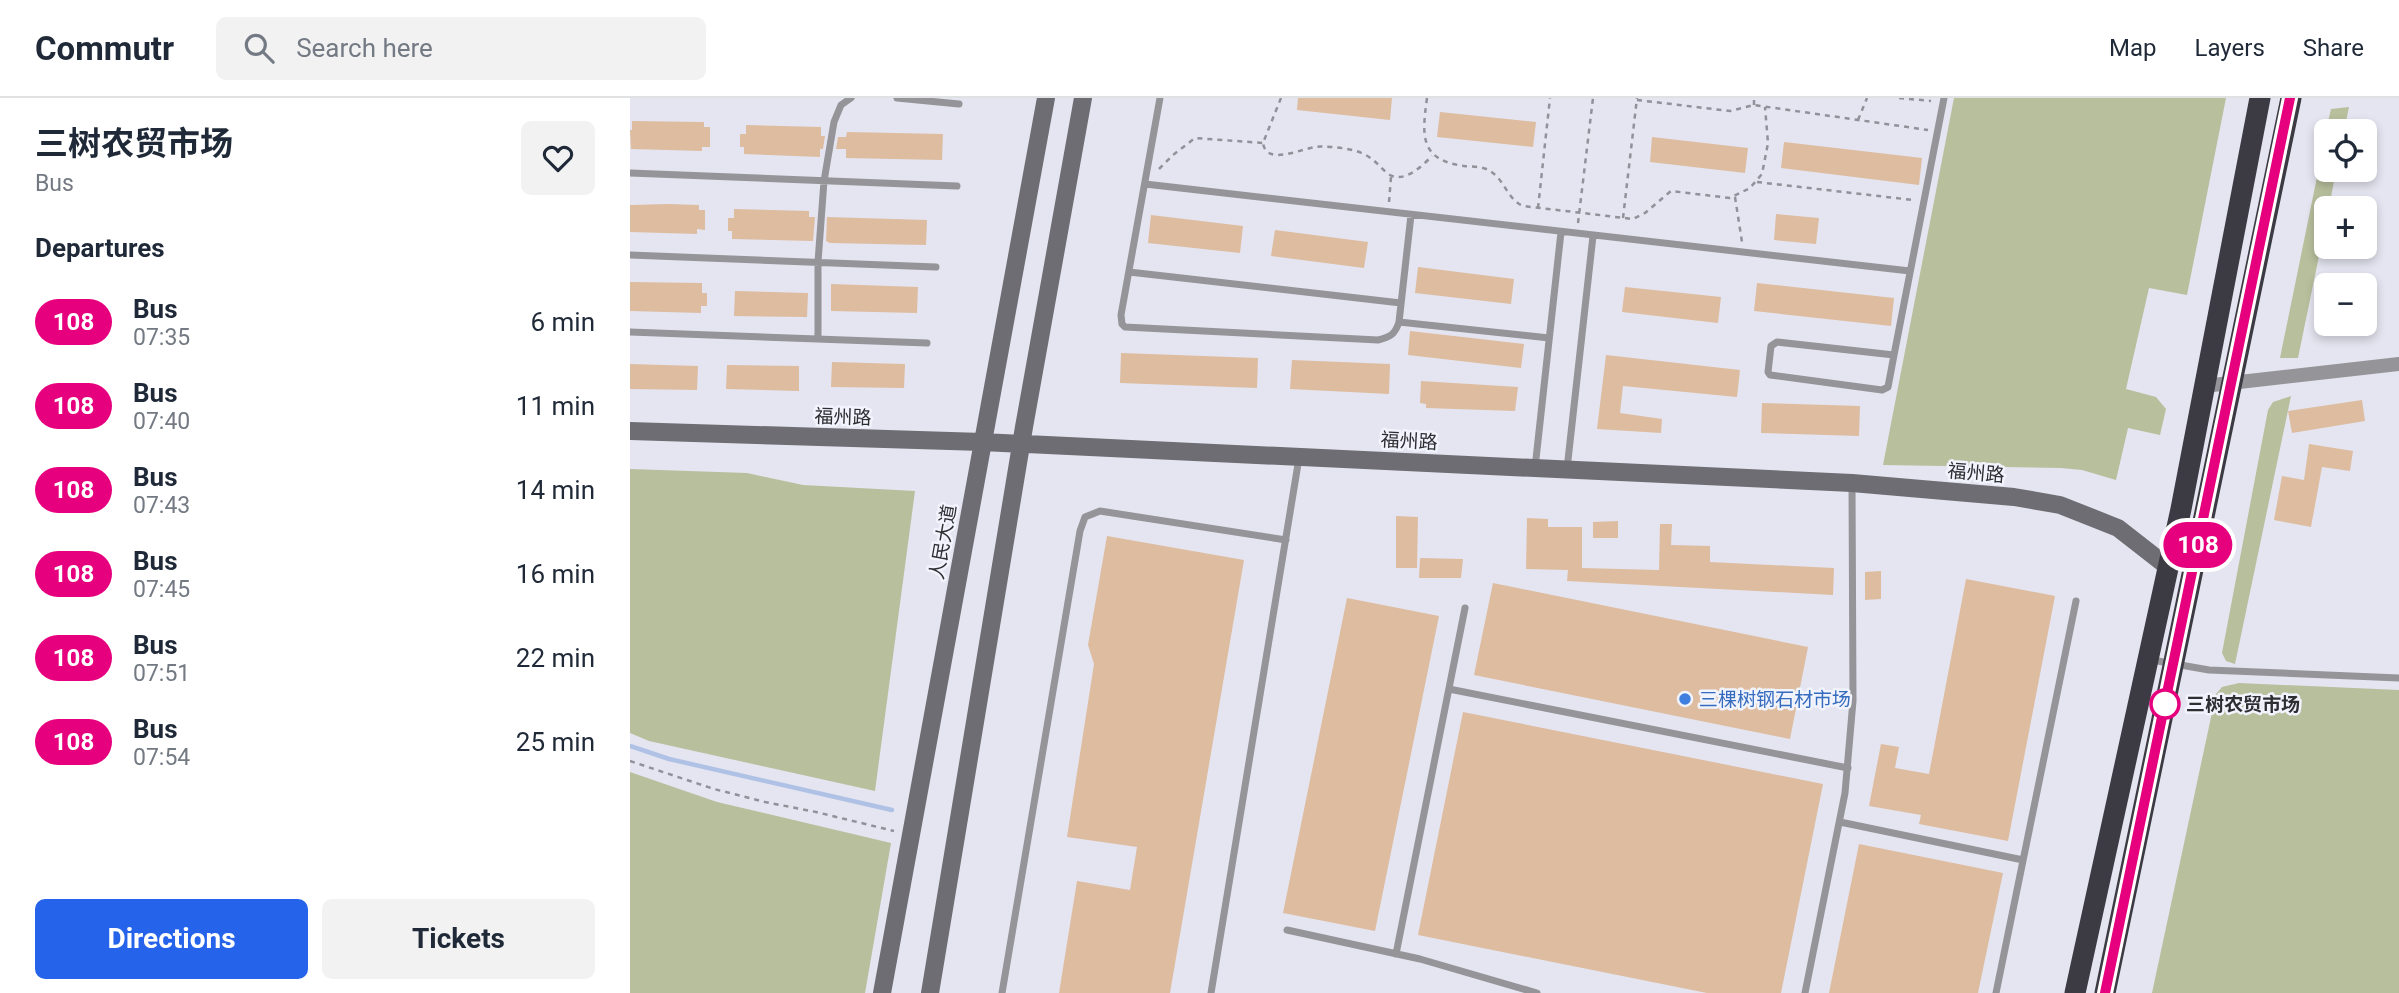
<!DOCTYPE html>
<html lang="en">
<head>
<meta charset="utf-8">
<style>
	:root { --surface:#fff; --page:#f2f2f3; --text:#1f2937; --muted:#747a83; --line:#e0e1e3; --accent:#2563eb }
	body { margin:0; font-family:Roboto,"Noto Sans SC",sans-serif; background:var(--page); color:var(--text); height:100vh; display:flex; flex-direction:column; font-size:26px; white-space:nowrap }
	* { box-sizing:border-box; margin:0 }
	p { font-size:23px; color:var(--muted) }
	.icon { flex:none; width:38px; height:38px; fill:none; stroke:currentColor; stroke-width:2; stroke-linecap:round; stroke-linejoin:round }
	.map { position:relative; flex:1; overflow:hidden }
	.drawer { display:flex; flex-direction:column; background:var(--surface); width:630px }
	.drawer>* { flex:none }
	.badge { padding:0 14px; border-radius:23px; font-size:24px; line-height:46px }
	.fabs { position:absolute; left:1684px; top:21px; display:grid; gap:14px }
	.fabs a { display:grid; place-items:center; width:63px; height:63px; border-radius:10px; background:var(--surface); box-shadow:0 4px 10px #0003; font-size:35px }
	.map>.badge { position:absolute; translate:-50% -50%; box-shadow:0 0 0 4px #fff }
	h2 { padding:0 35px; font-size:26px; line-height:63px }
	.round { display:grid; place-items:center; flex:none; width:74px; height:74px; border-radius:10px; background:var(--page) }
	.summary { display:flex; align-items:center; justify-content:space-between; height:119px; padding:0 35px }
	h1 { font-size:33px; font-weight:700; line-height:52px }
	.cta { display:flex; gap:14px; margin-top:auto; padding:14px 35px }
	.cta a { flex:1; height:80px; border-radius:10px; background:var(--accent); color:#fff; font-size:28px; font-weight:700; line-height:80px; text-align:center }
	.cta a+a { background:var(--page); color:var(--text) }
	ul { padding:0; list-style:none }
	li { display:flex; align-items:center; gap:21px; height:84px; padding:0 35px }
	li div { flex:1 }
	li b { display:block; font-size:26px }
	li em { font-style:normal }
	li .badge { min-width:77px; font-weight:700; text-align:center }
	header { display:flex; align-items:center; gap:42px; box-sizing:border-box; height:98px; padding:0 35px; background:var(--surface); border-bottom:2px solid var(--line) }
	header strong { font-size:33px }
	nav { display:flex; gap:38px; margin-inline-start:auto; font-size:24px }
	.search { width:490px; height:63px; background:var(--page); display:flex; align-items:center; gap:18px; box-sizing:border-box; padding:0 24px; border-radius:10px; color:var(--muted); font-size:26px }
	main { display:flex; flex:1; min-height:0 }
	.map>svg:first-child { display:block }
	.green { fill:#b7bf9d }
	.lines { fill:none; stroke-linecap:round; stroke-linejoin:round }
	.stream { stroke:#afc1e5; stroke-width:4.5 }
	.building { fill:#debca0 }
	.path { stroke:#909199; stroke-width:2.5; stroke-dasharray:5 5; stroke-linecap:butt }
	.lane { stroke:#959498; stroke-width:7 }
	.street { stroke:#959498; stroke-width:14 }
	.secondary { stroke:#6e6d73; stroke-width:18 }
	.highway { stroke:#3c3b43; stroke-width:21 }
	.line-casing { stroke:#fff; stroke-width:16 }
	.line { stroke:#e6007e; stroke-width:10 }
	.shop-dot { fill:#3f7fe0; stroke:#f1f3fd; stroke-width:2.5 }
	.stop-dot { fill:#fff; stroke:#e6007e; stroke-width:3.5 }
	.labels { text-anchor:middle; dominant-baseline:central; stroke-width:5; stroke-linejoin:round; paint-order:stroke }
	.street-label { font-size:19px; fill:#2d2e32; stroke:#f1f3fd }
	.shop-label { font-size:19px; fill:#366cbe; stroke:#f1f3fd; text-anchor:start }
	.stop-label { font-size:19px; font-weight:bold; fill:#2d2e32; stroke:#f1f3fd; text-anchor:start }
</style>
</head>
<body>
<header>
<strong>Commutr</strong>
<div class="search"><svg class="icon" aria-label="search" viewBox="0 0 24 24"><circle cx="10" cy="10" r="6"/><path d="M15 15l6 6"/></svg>Search here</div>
<nav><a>Map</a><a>Layers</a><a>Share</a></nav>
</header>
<main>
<section class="drawer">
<div class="summary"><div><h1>三树农贸市场</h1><p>Bus</p></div><a class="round"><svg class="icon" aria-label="heart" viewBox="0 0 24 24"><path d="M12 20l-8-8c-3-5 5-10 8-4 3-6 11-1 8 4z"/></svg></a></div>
<h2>Departures</h2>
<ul>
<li><span class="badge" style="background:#e6007e;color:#fff">108</span><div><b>Bus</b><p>07:35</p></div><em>6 min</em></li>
<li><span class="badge" style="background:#e6007e;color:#fff">108</span><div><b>Bus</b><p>07:40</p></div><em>11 min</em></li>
<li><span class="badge" style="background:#e6007e;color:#fff">108</span><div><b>Bus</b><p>07:43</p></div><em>14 min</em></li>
<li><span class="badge" style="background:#e6007e;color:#fff">108</span><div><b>Bus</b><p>07:45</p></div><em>16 min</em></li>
<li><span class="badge" style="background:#e6007e;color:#fff">108</span><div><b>Bus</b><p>07:51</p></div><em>22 min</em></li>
<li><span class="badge" style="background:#e6007e;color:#fff">108</span><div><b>Bus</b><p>07:54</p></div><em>25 min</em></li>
</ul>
<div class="cta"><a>Directions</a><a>Tickets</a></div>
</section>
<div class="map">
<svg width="1769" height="895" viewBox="0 0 1769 895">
	<rect width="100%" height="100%" fill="#e4e5f0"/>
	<!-- green -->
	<path class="green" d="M1324,0H1596L1557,197L1519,190L1496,291L1526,299L1536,311L1530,337L1498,330L1486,382L1452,372L1431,370L1253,367Z
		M1719,9L1714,33H1696L1701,11Z
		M1696,35V72H1706L1699,110H1696V124L1668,260H1650Z
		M1661,298L1605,566L1596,563L1592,555L1638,312L1643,304Z
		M0,371L117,375L173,387L285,393L245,693L19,643L0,635Z
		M1609,585L1769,592V895H1522L1586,596L1592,589Z
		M0,674L87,704L261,745L235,895H0Z"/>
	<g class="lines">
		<!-- stream -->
		<path class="stream" d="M0,648L39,661L262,712"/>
	</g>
	<!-- building -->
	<path class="building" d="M668,0H762L760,22L667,12Z
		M810,14L906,24L903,49L807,39Z
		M2,23L74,24V29H80V49H72V53L1,51L0,32H2Z
		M116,27L191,29V38H195L193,51H190V59L114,56V49H110V36H116Z
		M217,34L313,36L312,62L216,60V51H206L208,39H216Z
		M1022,39L1118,50L1115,75L1020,64Z
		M1154,44L1292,60L1289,87L1151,70Z
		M39,106L69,107V112H75V132L67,131V136L0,134V107Z
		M104,111L179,113V119H185L183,143L102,141V133H98V120H104Z
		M1146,116L1189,120L1186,146L1144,142Z
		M521,117L613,128L610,155L518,145Z
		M197,119L297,122L296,147L200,145L196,143Z
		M645,132L738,144L734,170L641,158Z
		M788,169L884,181L881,206L785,195Z
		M0,184L72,185V195H77V208H71V215L0,213Z
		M1127,185L1264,200L1261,228L1124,213Z
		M201,186L288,189L287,215L201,213Z
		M995,189L1091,199L1088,225L992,214Z
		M105,193L178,195L177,219L104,218Z
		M780,233L894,246L891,270L778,257Z
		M491,255L628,260L627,290L490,285Z
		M976,257L1110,272L1107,299L993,288L990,315L1032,321L1031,335L967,331Z
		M662,262L760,266L759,296L660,291Z
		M202,264L275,266L274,290L201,289Z
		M0,266L68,268L67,292L0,291Z
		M97,267L169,268V293L96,291Z
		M791,283L888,289L885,313L796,310V306L790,305Z
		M1732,302L1735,323L1662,335L1658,313Z
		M1132,305L1230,308L1229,338L1131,335Z
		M1679,346L1723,353L1720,373L1692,369L1681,429L1644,422L1652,378L1674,382Z
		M766,418L788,419L787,470H766Z
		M897,420L918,421V429H952V470L1029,472L1030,426H1042L1041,447L1080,448V464L1204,470L1203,497L937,483L938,472L896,471Z
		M988,423V440H963V424Z
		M477,438L614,462L540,895H429L447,783L500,792L507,749L437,739L464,566L458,547Z
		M790,460L833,461L831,480H789Z
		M1251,473V501L1235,502V474Z
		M1336,481L1425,498L1378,743L1289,726L1291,717L1239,708L1251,646L1269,649L1265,670L1299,676Z
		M863,485L1178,549L1160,641L844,577Z
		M717,500L809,518L745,833L653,815Z
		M833,614L1193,686L1151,895H1077L788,837Z
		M1229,746L1373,775L1348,895H1199Z"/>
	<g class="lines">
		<!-- path -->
		<path class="path" d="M651,0L633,45C636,68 671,51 685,49C691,48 696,49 702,49C714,50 729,52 739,59C747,64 752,72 760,77C775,85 792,68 802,58
			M797,0C792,37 789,62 834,68C842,69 853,68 860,73C875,82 877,101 893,108L1003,121L1015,115L1041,93L1100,100L1120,90L1132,76L1138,45L1135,9
			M1269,0L1301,3
			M1007,2L1100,13L1124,7L1298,32
			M1124,7V0
			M1228,22L1237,0
			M529,71L543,57L565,40L633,45
			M1127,84L1283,102
			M1105,99L1112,144
			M759,104L761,79
			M908,110L920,0
			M993,120L1007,0
			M948,125L963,0
			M0,663L84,691L135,704L186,714L264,733"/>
		<!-- lane -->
		<path class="lane" d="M267,0L329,6
			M530,0L491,217L492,226L495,229L748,242C761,239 765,236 769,224L781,117
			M0,75L327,88
			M515,86L1280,173
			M0,157L306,169
			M499,174L771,205
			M769,224L919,240
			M0,234L297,245
			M188,241V164L194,83L204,24L211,7L221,0
			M1264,257L1147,244L1141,248L1138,274L1140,277L1252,292L1258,289L1264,257L1314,0
			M905,370L931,134
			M937,371L963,138
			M1522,562L1579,572L1769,580
			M819,591L1218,670
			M1210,724L1393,762
			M657,832L790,861L907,895
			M766,856L835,510
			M372,895L450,433L455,419L470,413L656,442
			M581,895L669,360
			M1175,895L1215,695L1223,603L1222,386
			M1366,895L1446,503"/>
		<!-- street -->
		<path class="street" d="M1574,288L1769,266"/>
		<!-- secondary -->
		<path class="secondary" d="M0,333L352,344L1222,385L1384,399L1430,407L1488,430L1538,469
			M252,895L416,0
			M300,895L394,329L453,0"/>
		<!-- highway -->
		<path class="highway" d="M1445,895L1551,411L1630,0
			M1475,895L1661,0"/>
	</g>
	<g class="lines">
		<!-- line casing -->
		<g class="line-casing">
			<path id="line" d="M1475,895L1660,0"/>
		</g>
		<!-- line -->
		<use href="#line" class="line"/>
	</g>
	<!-- markers -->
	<circle class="shop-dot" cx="1055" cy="601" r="7"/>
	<circle class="stop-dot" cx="1535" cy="606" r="14"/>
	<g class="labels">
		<!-- street labels -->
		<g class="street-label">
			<text transform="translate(213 319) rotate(2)">福州路</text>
			<text transform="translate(779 343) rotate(3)">福州路</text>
			<text transform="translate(1346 375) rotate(5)">福州路</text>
			<text transform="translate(313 444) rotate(-80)">人民大道</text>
		</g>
		<!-- shop labels -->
		<g class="shop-label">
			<text x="1069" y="601">三棵树钢石材市场</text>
		</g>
		<!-- stop labels -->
		<g class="stop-label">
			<text x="1556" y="606">三树农贸市场</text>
		</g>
	</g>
</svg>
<div class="fabs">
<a><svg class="icon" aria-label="locate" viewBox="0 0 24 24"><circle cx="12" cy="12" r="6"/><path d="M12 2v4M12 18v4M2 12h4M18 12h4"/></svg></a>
<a>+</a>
<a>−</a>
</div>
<b class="badge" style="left:1568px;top:447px;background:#e6007e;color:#fff">108</b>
</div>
</main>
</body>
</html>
